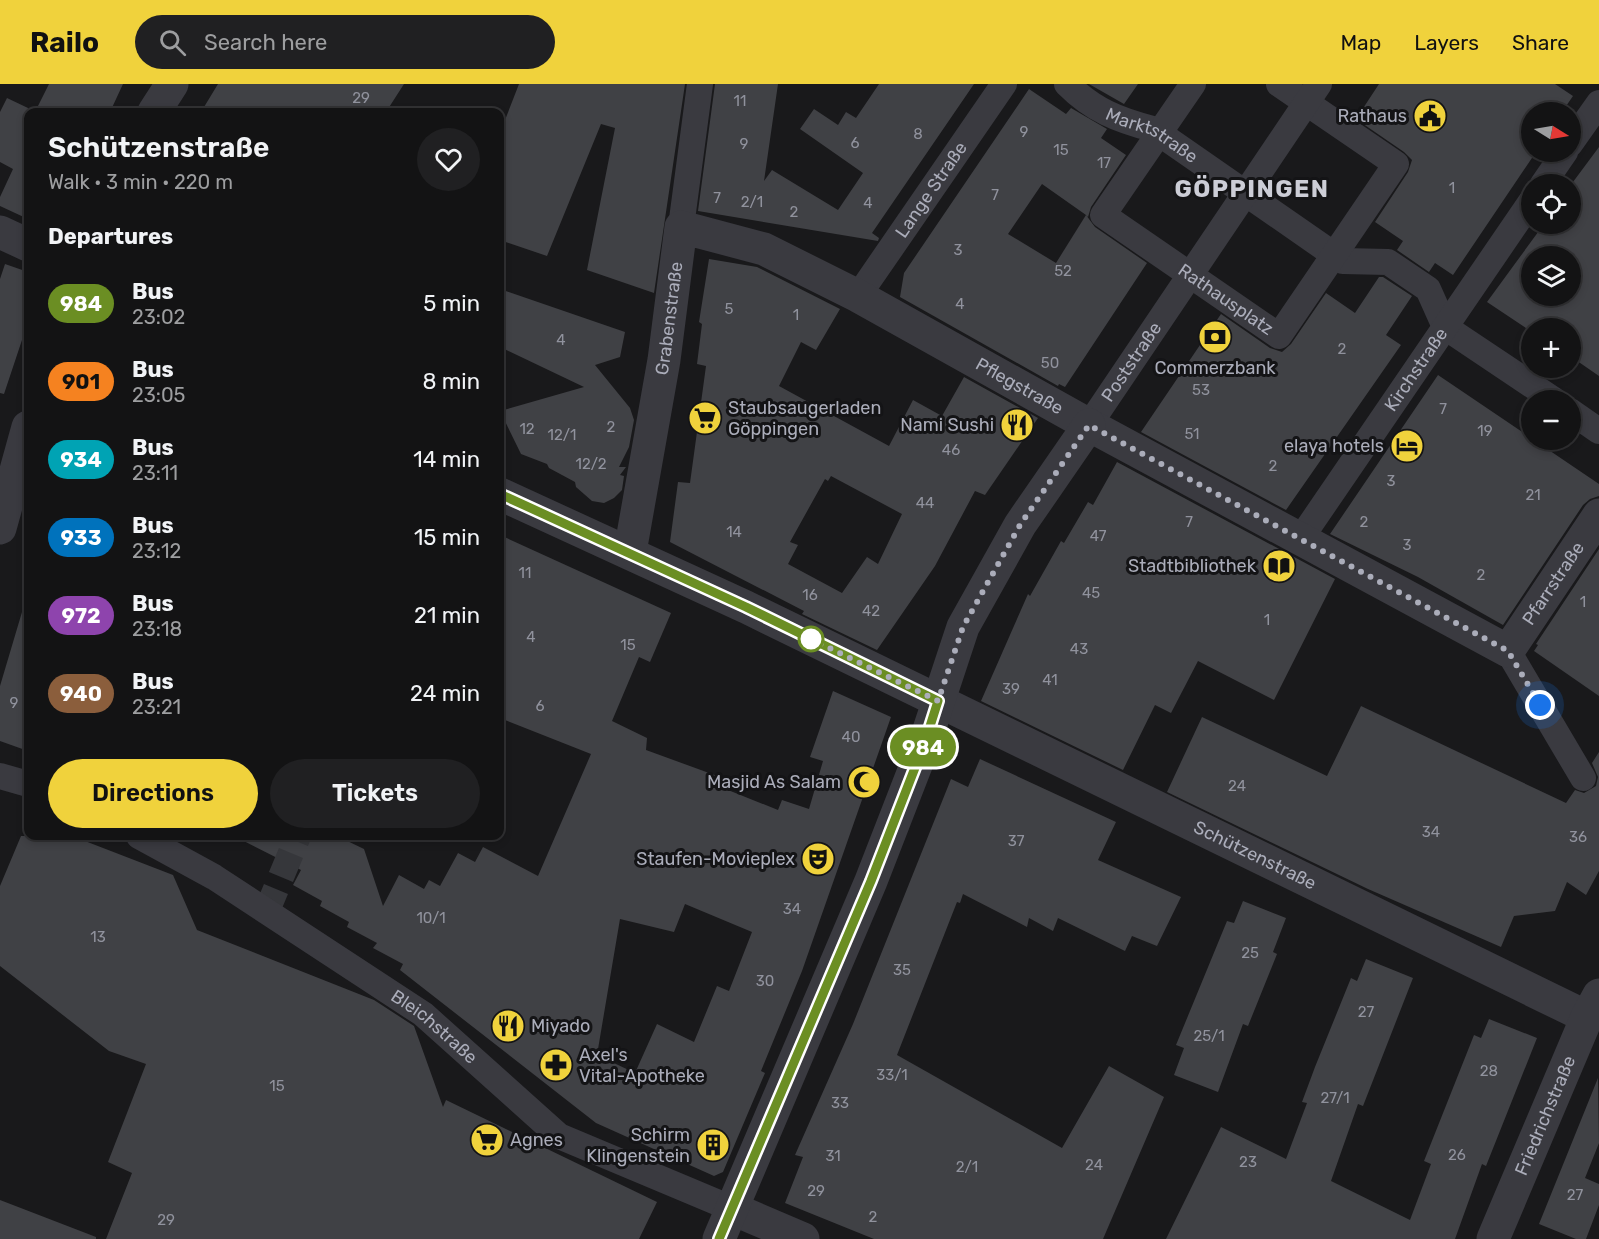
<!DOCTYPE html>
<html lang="en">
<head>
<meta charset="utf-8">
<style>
	:root { --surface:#131314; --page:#202022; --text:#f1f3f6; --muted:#9d9ea0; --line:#323234; --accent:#f0d23c }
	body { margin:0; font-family:Rubik,sans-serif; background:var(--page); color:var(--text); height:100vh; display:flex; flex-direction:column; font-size:22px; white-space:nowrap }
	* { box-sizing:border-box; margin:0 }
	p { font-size:20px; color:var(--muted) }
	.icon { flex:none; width:33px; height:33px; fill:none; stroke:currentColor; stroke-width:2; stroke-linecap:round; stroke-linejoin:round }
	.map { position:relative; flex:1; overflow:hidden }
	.panel { position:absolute; left:24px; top:24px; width:480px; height:732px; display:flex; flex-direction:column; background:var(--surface); border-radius:12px; box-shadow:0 3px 9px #0003,0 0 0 2px var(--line) }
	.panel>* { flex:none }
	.badge { padding:0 12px; border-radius:20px; font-size:21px; line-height:39px }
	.needle { width:39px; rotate:101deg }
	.tools { position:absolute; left:1521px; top:18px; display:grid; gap:12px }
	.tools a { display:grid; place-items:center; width:60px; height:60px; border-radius:50%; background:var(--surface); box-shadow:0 3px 9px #0003,0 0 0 2px var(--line); font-size:30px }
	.you { position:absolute; width:30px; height:30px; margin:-15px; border:4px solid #fff; border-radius:50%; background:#1a73e8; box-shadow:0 0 0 9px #1a73e833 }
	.map>.badge { position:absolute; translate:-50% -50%; box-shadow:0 0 0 3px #fff }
	h2 { padding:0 24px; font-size:22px; line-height:54px }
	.round { display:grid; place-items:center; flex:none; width:63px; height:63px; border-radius:32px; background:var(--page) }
	.headline { display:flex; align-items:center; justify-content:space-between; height:102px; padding:0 24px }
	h1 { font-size:28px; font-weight:600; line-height:45px }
	.cta { display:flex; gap:12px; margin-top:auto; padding:12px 24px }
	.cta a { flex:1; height:69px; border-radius:36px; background:var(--accent); color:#111; font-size:24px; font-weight:600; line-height:69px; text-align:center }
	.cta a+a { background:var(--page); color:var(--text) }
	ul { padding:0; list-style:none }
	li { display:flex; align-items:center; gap:18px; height:78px; padding:0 24px }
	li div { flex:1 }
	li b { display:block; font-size:22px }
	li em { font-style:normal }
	li .badge { min-width:66px; font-weight:700; text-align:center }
	header { display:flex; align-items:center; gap:36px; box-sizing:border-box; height:84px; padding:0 30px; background:var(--accent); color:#111 }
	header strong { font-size:28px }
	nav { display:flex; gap:33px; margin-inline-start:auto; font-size:21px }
	.search { width:420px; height:54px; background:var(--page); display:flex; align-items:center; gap:15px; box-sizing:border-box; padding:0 21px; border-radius:33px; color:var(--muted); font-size:22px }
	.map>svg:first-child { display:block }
	.building { fill:#404145; fill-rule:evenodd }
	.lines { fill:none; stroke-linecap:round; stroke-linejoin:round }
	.pedestrian-tunnel { stroke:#36373b; stroke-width:26; stroke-dasharray:26 13; stroke-linecap:butt }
	.pedestrian { stroke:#3a3a40; stroke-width:26 }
	.minor { stroke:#3a3a40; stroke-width:33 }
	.line-casing { stroke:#fff; stroke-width:14 }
	.line { stroke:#6b8e23; stroke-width:9 }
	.walk { stroke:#abadba; stroke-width:6; stroke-dasharray:0 10.8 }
	.stop-dot { fill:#fff; stroke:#6b8e23; stroke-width:3 }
	.labels { text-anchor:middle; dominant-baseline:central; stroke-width:6; stroke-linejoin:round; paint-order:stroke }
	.number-label { font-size:15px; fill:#90929d }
	.poi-label { font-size:18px; fill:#abadba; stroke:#141416; text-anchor:end }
	.street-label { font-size:18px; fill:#abadba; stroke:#141416 }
	.district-label { font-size:24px; font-weight:bold; letter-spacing:1.5px; fill:#cccdd6; stroke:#141416 }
</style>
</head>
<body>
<header>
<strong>Railo</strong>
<div class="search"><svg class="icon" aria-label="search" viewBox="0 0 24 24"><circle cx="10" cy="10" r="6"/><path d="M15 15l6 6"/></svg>Search here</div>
<nav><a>Map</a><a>Layers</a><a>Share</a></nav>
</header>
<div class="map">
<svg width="1599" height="1155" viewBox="0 0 1599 1155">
	<rect width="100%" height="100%" fill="#19191b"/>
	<!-- building -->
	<path class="building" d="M49,0H123L110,28H35Z
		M218,0H404L386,28H201Z
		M519,0H685L654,209L587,186L615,44L601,40L547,172L500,156V49Z
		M715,0H778L764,97L772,86L838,126L863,89L800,45L814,25L838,41L846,28L856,34L879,0H974L872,149L879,154L878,157L698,127Z
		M1089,0H1138L1124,20Z
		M1379,0H1555L1573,12L1562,28H1532V68H1536L1453,191L1435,179L1429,188L1397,166L1403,157L1375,138L1408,88L1412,76L1404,68L1356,35Z
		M1029,5L1066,30L1071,24L1107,45L1101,54L1126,71L1091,123L1088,133L1086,131L1095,143L1147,179L1065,303L1059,300L1058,302L900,213L904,189ZM1042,100L1086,131L1056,179L1008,150Z
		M7,14L28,24V135L0,122V113L13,85L0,78V28Z
		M1599,63V292L1570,272V244H1532V248L1487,218L1544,140H1570V102ZM1532,172H1570V212H1532Z
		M709,175L757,183L840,225L816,266L801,258L779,302L889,362L913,316L942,332L964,293L1038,334L985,411L975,407L935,482L877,566L802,530L804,527L670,458L678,398L690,399L706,282L697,280L702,240L699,238ZM831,392L902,430L878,480L867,473L842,509L788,480L798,461L790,458L825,395L828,397Z
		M5,180L28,188V238L4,310L0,309V195Z
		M1379,193H1383L1412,212L1386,251L1401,261L1286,426L1141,348L1221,230L1270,264L1282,268L1291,260L1326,209L1355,229Z
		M500,205L625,248L620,273L595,281L630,324L634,336L629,363L619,383H626L620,391L624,392L622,406L614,414L604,419L592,417L576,403L575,398L549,384L547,380L521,370L500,327L584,303L500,263Z
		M1438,291L1599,400V412L1590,415L1583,421L1503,541L1418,493L1330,450Z
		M1117,378L1335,495L1274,616L1198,577L1171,629L1155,621L1123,686L981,617L1028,510L1030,512L1061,457L1064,459L1088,418L1093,421Z
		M500,451L671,529L650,578L639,573L612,637L647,654L646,666L731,697L728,706L778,726L782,716L809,725L823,677L810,673L833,607L891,633L802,887L761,987L765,989L723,1088L714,1092L596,1039L400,886L403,880L373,864L377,859L347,843L349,838L320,822L322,817L293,801L301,786L234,752H337L364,765L383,822L399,791L424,805L429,796L440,802L458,769L475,778L483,763L538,792L591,670L500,634ZM685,820L752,848L729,907L717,902L694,958L657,940L635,989L597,971L620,835L674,848Z
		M1599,465V612L1534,567L1538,561L1536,560Z
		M22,528L28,529V667L0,657V602Z
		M1361,622L1566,719L1575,706L1584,709L1596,702L1598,693L1592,679L1599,668V787L1586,811L1567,798L1555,827L1514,832L1501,863L1368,805L1167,708L1202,633L1327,692Z
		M980,675L1116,738L1098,776L1181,813L1157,862L1132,852L1125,867L1058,834L1053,847L1029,834L1027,843L963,810L960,819L957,818L897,971L1062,1064L1109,982L1164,1013L1103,1155H874L785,1119L803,1073L795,1071L853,940L951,695L968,703Z
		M21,752H72L173,791L197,846L374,916L414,942L443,1023L446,1016L657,1118L639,1155H106L132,1089L108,1078L146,980L109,967L0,882V802Z
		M1243,817L1286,834L1273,868L1277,870L1248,942L1243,940L1218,1008L1174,991L1184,964L1176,961L1227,837L1234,839Z
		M1366,875L1413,894L1363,1022L1358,1020L1331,1097L1410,1136L1431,1080L1424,1077L1474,951L1481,954L1489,935L1537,954L1486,1082L1482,1080L1455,1155H1166L1221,1043L1286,1075L1307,1019L1302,1018L1315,983L1351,894L1357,897Z
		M1598,994L1599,1059L1585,1094L1599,1100V1121L1586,1155H1576L1539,1140Z
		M0,1116L96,1153V1155H0Z"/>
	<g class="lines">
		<!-- pedestrian-tunnel -->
		<path class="pedestrian-tunnel" d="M266,829L298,752"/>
		<!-- pedestrian -->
		<g class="pedestrian">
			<path id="s1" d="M1067,0C1093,26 1118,36 1153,45L1343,177L1388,178L1428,205L1445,243L1554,316"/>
			<path id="s2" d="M1193,0L1103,131L1279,252L1396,80L1279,0"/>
			<path d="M1570,60L1599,19"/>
			<path d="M1543,100L1565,68"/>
			<path d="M681,143L700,0"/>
			<path id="s3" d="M858,212L1004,0"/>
			<path d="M1570,327L1599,347"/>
			<path id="s4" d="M1089,341L1319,0"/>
			<path id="s5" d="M1301,454L1532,116"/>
			<path d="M1508,567L1583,694"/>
			<path d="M0,692L28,700"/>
			<path id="s6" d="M139,752L214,793L423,930L559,1052L733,1125"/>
		</g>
		<!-- minor -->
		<g class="minor">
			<path d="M154,28L172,0"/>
			<path d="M0,148L28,161"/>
			<path id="s7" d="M500,410L746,523L1587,933"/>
			<path d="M0,444L28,343"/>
			<path id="s8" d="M630,468L664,276L681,143L764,165L858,212L1089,341L1508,567L1599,431"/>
			<path d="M733,1125L803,1155"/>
			<path d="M719,1155L871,797L925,658L963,543L1020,441L1089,341"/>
			<path id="s9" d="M1493,1155L1587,933L1599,911"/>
		</g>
	</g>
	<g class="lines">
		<!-- line casing -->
		<g class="line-casing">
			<path id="line" d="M500,410L746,523L938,617L925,658L871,797L719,1155"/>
		</g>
		<!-- line -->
		<use href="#line" class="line"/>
		<!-- walk -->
		<path class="walk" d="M811,555L938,617L963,543L1020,441L1089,341L1508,567L1540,621"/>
	</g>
	<!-- icons -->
	<defs>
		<g id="civic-disc" transform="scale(1.725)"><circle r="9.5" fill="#f0d23c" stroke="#141416"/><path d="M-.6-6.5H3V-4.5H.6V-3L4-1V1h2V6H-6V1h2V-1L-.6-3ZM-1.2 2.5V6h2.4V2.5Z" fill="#111"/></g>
		<g id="bank-disc" transform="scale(1.725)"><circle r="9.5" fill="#f0d23c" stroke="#141416"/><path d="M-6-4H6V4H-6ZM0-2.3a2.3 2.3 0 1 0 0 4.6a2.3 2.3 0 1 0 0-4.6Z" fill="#111"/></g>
		<g id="supermarket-disc" transform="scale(1.725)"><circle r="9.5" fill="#f0d23c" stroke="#141416"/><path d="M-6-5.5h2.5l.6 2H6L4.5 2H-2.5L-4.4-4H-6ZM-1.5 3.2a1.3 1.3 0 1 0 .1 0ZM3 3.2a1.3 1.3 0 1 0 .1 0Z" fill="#111"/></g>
		<g id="restaurant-disc" transform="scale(1.725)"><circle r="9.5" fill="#f0d23c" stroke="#141416"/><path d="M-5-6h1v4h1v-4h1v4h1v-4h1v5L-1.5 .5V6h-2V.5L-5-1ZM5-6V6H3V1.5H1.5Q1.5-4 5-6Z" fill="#111"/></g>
		<g id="hotel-disc" transform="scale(1.725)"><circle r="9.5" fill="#f0d23c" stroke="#141416"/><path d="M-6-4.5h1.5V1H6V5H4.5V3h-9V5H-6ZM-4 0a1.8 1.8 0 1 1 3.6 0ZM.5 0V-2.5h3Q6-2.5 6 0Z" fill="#111"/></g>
		<g id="library-disc" transform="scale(1.725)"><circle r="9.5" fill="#f0d23c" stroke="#141416"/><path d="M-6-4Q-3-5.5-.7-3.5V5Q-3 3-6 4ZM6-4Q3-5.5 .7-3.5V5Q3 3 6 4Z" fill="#111"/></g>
		<g id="mosque-disc" transform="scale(1.725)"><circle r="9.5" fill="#f0d23c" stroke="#141416"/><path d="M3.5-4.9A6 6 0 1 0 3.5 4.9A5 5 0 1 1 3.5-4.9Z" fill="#111"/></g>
		<g id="theatre-disc" transform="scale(1.725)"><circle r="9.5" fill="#f0d23c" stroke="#141416"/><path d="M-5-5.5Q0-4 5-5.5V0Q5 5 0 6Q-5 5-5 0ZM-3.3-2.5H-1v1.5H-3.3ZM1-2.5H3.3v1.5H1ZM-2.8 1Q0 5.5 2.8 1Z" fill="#111"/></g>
		<g id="pharmacy-disc" transform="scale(1.725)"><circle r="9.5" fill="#f0d23c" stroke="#141416"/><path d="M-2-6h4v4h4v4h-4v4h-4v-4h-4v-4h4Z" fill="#111"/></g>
		<g id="building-disc" transform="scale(1.725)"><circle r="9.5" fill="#f0d23c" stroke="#141416"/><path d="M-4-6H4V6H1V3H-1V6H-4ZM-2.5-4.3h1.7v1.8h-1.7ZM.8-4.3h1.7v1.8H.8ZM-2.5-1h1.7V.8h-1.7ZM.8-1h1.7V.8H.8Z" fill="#111"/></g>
	</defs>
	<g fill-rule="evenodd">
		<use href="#civic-disc" x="1430" y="32"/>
		<use href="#bank-disc" x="1215" y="253"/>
		<use href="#supermarket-disc" x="705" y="334"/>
		<use href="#restaurant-disc" x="1017" y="341"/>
		<use href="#hotel-disc" x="1407" y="362"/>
		<use href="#library-disc" x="1279" y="482"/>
		<use href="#mosque-disc" x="864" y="698"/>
		<use href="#theatre-disc" x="818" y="775"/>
		<use href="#restaurant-disc" x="508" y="942"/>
		<use href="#pharmacy-disc" x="556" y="981"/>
		<use href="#supermarket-disc" x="487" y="1056"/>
		<use href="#building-disc" x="713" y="1061"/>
	</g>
	<!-- markers -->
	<circle class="stop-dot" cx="811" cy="555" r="12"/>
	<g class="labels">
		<!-- number labels -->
		<g class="number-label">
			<text x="361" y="14">29</text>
			<text x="740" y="17">11</text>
			<text x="1024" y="48">9</text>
			<text x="918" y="50">8</text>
			<text x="855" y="59">6</text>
			<text x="744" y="60">9</text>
			<text x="1061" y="66">15</text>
			<text x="1104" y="79">17</text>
			<text x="1452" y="104">1</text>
			<text x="995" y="111">7</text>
			<text x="717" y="114">7</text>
			<text x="752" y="118">2/1</text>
			<text x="868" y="119">4</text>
			<text x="794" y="128">2</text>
			<text x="958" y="166">3</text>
			<text x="1063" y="187">52</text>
			<text x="960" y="220">4</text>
			<text x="729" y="225">5</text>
			<text x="796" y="231">1</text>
			<text x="561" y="256">4</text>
			<text x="1342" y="265">2</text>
			<text x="1050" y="279">50</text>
			<text x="1201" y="306">53</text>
			<text x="1443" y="325">7</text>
			<text x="611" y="343">2</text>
			<text x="527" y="345">12</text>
			<text x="1485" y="347">19</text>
			<text x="1192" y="350">51</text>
			<text x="562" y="351">12/1</text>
			<text x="951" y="366">46</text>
			<text x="591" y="380">12/2</text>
			<text x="1273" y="382">2</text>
			<text x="1391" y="397">3</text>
			<text x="1533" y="411">21</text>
			<text x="925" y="419">44</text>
			<text x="1189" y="438">7</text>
			<text x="1364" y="438">2</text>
			<text x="734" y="448">14</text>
			<text x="1098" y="452">47</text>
			<text x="1407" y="461">3</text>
			<text x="525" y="489">11</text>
			<text x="1481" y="491">2</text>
			<text x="1091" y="509">45</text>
			<text x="810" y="511">16</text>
			<text x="1583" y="518">1</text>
			<text x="871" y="527">42</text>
			<text x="1267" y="536">1</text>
			<text x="531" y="553">4</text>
			<text x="628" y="561">15</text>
			<text x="1079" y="565">43</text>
			<text x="1050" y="596">41</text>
			<text x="1011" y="605">39</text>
			<text x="14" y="619">9</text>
			<text x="540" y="622">6</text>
			<text x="851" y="653">40</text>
			<text x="1237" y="702">24</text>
			<text x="1431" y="748">34</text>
			<text x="1578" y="753">36</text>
			<text x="1016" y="757">37</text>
			<text x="792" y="825">34</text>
			<text x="431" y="834">10/1</text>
			<text x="98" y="853">13</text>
			<text x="1250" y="869">25</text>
			<text x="902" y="886">35</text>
			<text x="765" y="897">30</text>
			<text x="1366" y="928">27</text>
			<text x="1209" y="952">25/1</text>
			<text x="1489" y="987">28</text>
			<text x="892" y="991">33/1</text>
			<text x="277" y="1002">15</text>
			<text x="1335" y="1014">27/1</text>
			<text x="840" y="1019">33</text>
			<text x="1457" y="1071">26</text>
			<text x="833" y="1072">31</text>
			<text x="1248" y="1078">23</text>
			<text x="1094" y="1081">24</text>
			<text x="967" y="1083">2/1</text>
			<text x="816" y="1107">29</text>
			<text x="1575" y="1111">27</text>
			<text x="873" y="1133">2</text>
			<text x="166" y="1136">29</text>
		</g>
		<!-- poi labels -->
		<g class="poi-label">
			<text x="1407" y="32">Rathaus</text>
			<text x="1215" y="284" text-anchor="middle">Commerzbank</text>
			<text x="728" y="324" text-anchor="start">Staubsaugerladen<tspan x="728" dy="21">Göppingen</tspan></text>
			<text x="994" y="341">Nami Sushi</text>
			<text x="1384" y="362">elaya hotels</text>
			<text x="1256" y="482">Stadtbibliothek</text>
			<text x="841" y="698">Masjid As Salam</text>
			<text x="795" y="775">Staufen-Movieplex</text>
			<text x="531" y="942" text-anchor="start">Miyado</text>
			<text x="579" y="971" text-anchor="start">Axel's<tspan x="579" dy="21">Vital-Apotheke</tspan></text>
			<text x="690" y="1051">Schirm<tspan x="690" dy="21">Klingenstein</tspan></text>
			<text x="510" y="1056" text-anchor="start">Agnes</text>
		</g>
		<!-- street labels -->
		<g class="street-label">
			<text stroke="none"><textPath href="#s1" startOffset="100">Marktstraße</textPath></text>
			<text stroke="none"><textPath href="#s3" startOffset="129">Lange Straße</textPath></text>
			<text stroke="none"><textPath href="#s2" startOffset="308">Rathausplatz</textPath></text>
			<text stroke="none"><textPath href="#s8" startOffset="237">Grabenstraße</textPath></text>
			<text stroke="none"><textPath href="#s4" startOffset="76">Poststraße</textPath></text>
			<text stroke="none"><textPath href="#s5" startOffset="204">Kirchstraße</textPath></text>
			<text stroke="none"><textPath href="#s8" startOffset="705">Pflegstraße</textPath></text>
			<text stroke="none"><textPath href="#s8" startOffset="1342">Pfarrstraße</textPath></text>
			<text stroke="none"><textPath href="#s7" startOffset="837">Schützenstraße</textPath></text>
			<text stroke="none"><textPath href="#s6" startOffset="352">Bleichstraße</textPath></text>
			<text stroke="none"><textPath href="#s9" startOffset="134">Friedrichstraße</textPath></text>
		</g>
		<!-- district labels -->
		<g class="district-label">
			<text x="1252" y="105">GÖPPINGEN</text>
		</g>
	</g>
</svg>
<div class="tools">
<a><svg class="needle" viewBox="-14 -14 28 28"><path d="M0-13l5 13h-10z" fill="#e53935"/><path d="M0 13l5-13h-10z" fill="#9d9ea0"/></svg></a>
<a><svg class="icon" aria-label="locate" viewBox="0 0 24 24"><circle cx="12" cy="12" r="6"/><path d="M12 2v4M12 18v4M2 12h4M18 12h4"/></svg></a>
<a><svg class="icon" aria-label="layers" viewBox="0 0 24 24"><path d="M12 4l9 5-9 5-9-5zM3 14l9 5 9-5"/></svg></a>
<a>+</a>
<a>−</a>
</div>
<div class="you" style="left:1540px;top:621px"></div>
<b class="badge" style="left:923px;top:663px;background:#6b8e23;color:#fff">984</b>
<section class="panel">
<div class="headline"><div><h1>Schützenstraße</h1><p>Walk · 3 min · 220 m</p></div><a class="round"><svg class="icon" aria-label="heart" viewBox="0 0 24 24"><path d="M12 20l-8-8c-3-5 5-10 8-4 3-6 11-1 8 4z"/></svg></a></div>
<h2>Departures</h2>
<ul>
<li><span class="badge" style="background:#6b8e23;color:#fff">984</span><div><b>Bus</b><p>23:02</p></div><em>5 min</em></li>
<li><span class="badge" style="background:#f58220;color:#111">901</span><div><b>Bus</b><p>23:05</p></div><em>8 min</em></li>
<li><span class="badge" style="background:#00a3b4;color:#fff">934</span><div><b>Bus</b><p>23:11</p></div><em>14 min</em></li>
<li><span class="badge" style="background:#0072bc;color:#fff">933</span><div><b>Bus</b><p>23:12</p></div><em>15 min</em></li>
<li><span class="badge" style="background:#8e44ad;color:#fff">972</span><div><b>Bus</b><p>23:18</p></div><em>21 min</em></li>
<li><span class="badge" style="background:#8b5e3c;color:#fff">940</span><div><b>Bus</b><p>23:21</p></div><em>24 min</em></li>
</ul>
<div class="cta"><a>Directions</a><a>Tickets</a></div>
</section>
</div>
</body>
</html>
